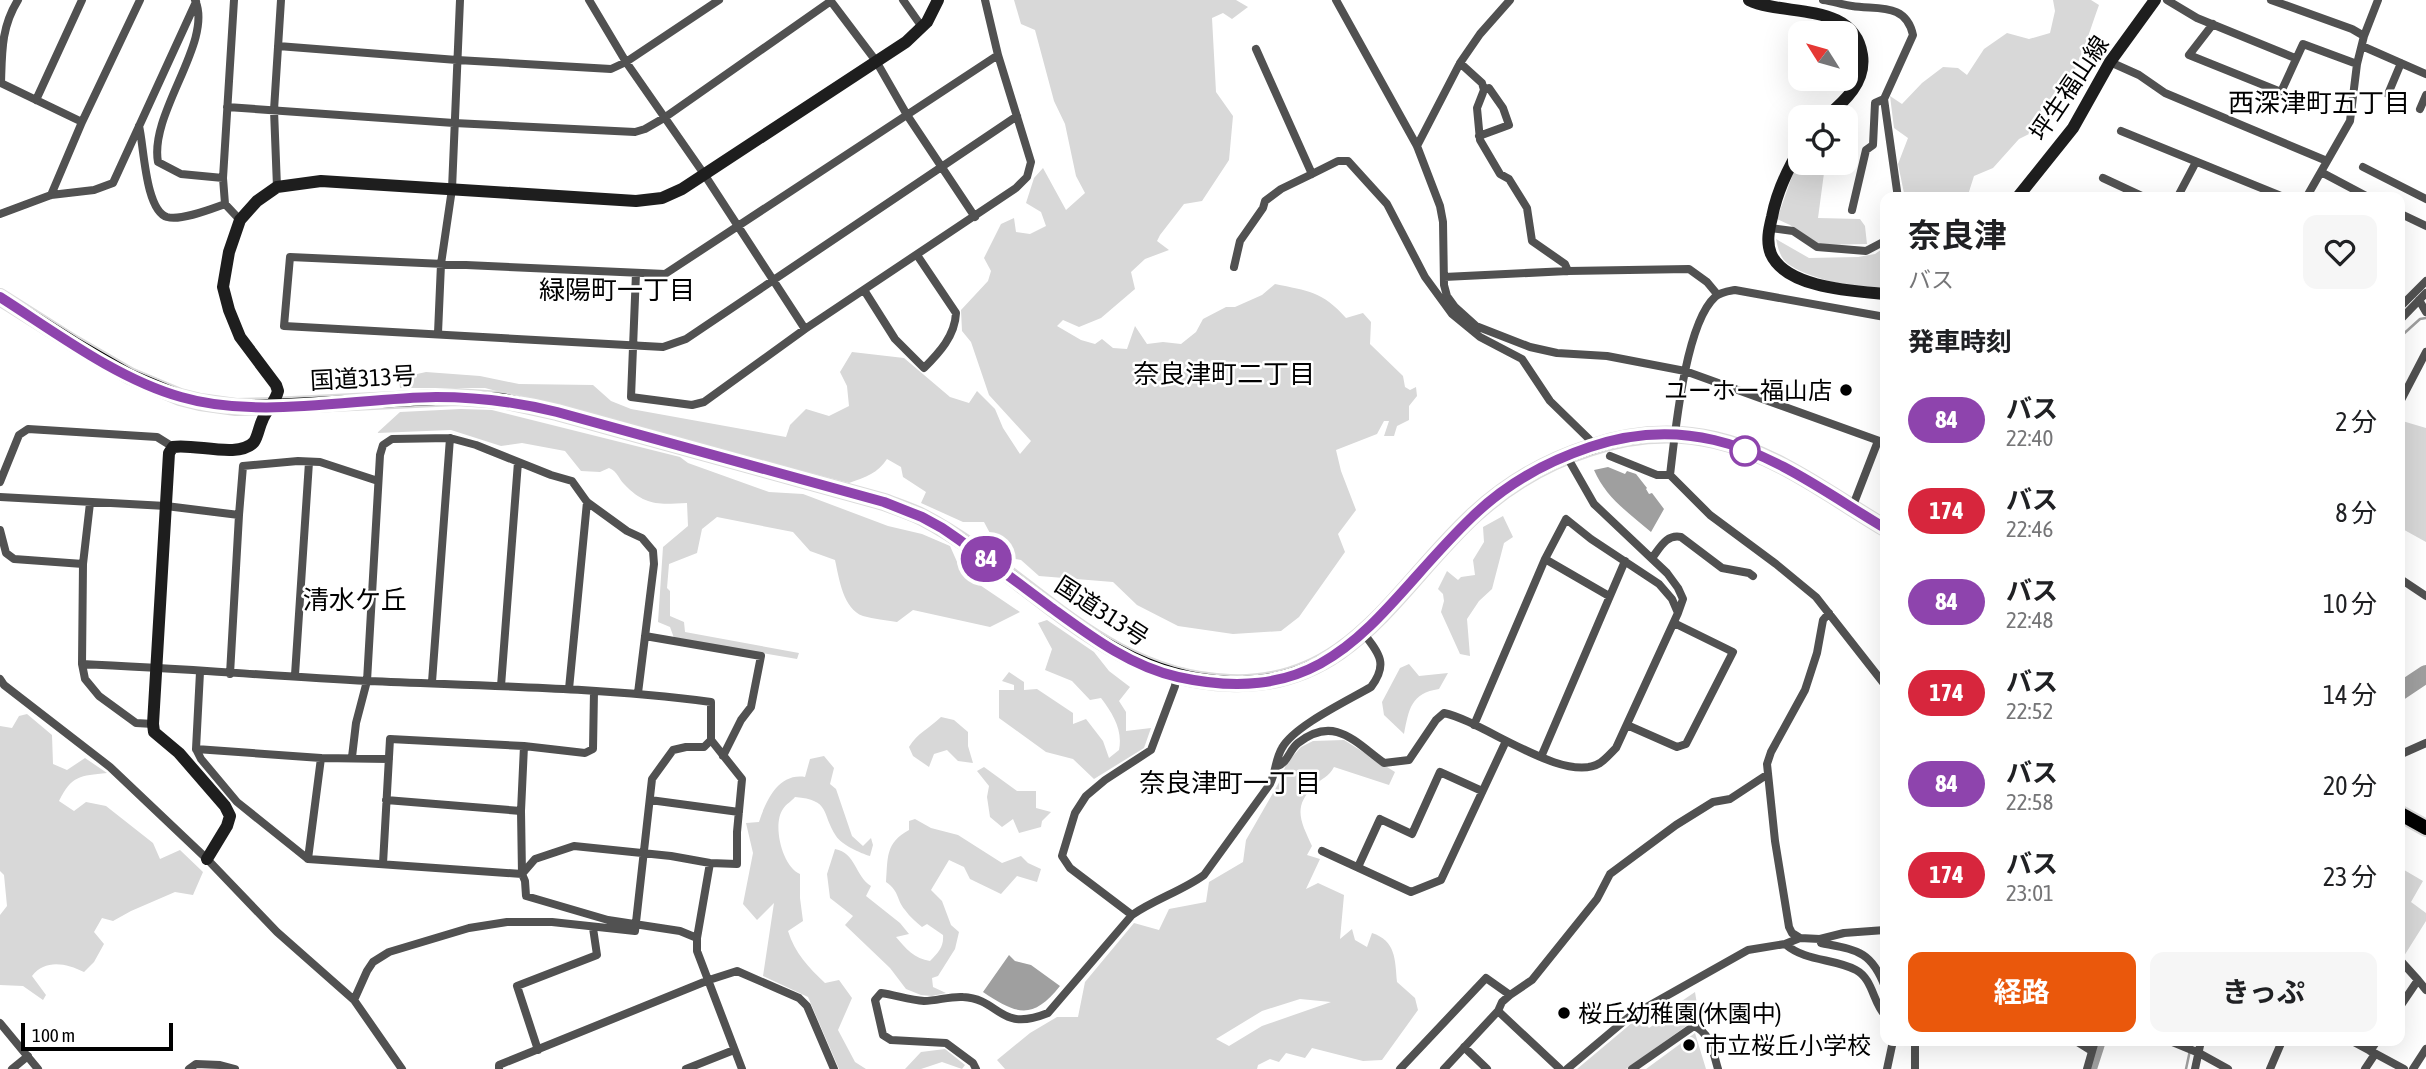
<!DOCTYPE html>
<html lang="ja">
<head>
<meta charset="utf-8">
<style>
	:root { --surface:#fff; --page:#f6f6f6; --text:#202124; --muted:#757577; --accent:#ea580c }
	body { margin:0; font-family:"Asap Condensed","Noto Sans JP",sans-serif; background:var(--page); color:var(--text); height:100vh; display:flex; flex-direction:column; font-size:26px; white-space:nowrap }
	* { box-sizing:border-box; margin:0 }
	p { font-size:23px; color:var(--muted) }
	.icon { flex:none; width:38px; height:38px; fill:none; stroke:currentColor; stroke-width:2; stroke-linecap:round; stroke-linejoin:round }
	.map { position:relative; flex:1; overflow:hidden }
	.side { position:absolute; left:1880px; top:192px; width:525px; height:854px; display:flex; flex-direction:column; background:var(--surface); border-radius:14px; box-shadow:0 7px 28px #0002 }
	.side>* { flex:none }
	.badge { padding:0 14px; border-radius:23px; font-size:24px; line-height:46px }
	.needle { width:46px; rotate:307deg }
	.fabs { position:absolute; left:1788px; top:21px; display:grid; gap:14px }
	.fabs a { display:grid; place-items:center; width:70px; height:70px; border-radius:14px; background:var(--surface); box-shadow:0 7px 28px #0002; font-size:35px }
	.scale { position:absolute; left:21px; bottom:18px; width:152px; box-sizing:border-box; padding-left:7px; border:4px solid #000; border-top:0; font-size:19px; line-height:24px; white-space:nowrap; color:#000; -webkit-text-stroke:5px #fff; paint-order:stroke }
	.map>.badge { position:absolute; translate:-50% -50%; box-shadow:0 0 0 4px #fff }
	h2 { padding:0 28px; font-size:26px; line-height:63px }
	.round { display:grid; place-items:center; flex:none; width:74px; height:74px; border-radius:14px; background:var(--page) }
	.summary { display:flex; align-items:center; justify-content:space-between; height:119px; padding:0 28px }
	h1 { font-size:33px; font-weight:700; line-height:52px }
	.button { display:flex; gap:14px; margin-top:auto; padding:14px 28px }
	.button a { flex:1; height:80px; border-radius:14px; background:var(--accent); color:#fff; font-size:28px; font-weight:700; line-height:80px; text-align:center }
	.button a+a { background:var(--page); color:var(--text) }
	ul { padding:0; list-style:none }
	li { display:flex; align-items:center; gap:21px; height:91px; padding:0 28px }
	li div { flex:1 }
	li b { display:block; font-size:26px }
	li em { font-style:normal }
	li .badge { min-width:77px; font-weight:700; text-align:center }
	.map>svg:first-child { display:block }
	.green { fill:#d8d8d8; fill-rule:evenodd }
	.water { fill:#9f9f9f }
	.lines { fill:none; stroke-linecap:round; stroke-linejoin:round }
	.stream { stroke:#9f9f9f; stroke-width:2.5 }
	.canal { stroke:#9f9f9f; stroke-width:10 }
	.river { stroke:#9f9f9f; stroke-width:18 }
	.highway-casing { stroke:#dbdbdb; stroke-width:18 }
	.street { stroke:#515151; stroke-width:8 }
	.secondary { stroke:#1e1e1e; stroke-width:12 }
	.highway { stroke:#000; stroke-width:14 }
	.line-casing { stroke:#fff; stroke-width:16 }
	.line { stroke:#8e44ad; stroke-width:10 }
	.poi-dot { fill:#000; stroke:#fff; stroke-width:2.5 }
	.stop-dot { fill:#fff; stroke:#8e44ad; stroke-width:3.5 }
	.labels { text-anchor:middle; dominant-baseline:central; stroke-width:5; stroke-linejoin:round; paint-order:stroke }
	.street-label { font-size:24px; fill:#000; stroke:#fff }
	.poi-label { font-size:24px; fill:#000; stroke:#fff; text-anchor:start }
	.neighbourhood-label { font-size:26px; fill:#000; stroke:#fff }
</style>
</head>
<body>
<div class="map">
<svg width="2426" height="1069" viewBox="0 0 2426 1069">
	<rect width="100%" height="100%" fill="#fff"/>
	<!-- green -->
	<path class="green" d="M1014,0H1236L1248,7L1232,19L1223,13L1212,18L1216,92L1233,116L1229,160L1202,201L1184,204L1160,235L1157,241L1169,250L1145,259L1131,272L1135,289L1101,318L1079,327L1063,320L1057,326L1081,340L1095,344L1102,339L1113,348L1127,349L1135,326L1147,344L1163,342L1181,344L1196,332L1203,319L1226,307H1235L1262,295L1275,284C1308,291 1322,291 1346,318L1363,313L1371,322L1370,344L1403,376L1405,387L1410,390L1416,387L1417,396L1409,406V420L1397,426L1394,436H1384L1389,421H1384L1377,434L1336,450L1341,471L1356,510L1338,534L1345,552L1299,617L1281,631L1233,634L1178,626L1137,605L1113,582L1039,576L1021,560L997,555L985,547L992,537L984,522H963L921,503L926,492L903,477L901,467L887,459C878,473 866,477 849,483L485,388H400L399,378L426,372L480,376L519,384L593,385L611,401L631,409L786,437L790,425L806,409L829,416L849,406L847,386L840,372L852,352L904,358L950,397L969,403L977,391L995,409L1003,428L1020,454L1031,441L989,395L971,342L962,331L961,310L988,281L991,271L984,258L1001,224L1014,218L1016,232L1030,234L1046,226L1041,212L1026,203L1034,178L1043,168L1066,210L1085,193L1076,176L1065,124L1054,101L1035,30L1021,24Z
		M2053,0H2091L2099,5C2086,40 2076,84 2046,109L2040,108L2044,118L2033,132L2019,139L1993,168L1974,176L1967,198H1905L1898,164L1908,138L1894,128L1890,96L1902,104L1922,83L1943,67L1958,68L1967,75L1984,49L2007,33L2029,39L2050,33L2055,11Z
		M1801,161L1828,163L1824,173L1818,218L1860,219L1865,226L1867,244L1817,245L1790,225L1777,219L1797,162Z
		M1776,239L1809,258L1858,257L1875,254L1885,247V288C1861,291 1807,278 1788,264C1780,258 1778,248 1776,239Z
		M461,409L492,410L680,457L688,463L769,492L803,494L888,526L922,534L950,546L962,573L1020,612L990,627L913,610L897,622C886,620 874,619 863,616C843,609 839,578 835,560L810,551L793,532L717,517L702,529L697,553L669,564L667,588L670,591V616L684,622L685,632L799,653L797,659L674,638L670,627L658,622L663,547L688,526L687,503C659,504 646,507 624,484C618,478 618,472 609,468L600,472L581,471L565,451L522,443L501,446L451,430L377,433L400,412Z
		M2399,420L2426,428V542L2399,527Z
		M1503,516L1513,537L1504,543L1492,589L1479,601L1467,619L1470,656L1460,654L1441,612L1444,601L1443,594L1438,589L1447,571L1458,580L1461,577L1475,575L1473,560L1484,542L1483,527Z
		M1047,620L1094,652L1109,671L1130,687L1119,701L1126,712V731L1151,728L1144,748L1094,779L1073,759L1046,752L999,718V690H1014V685L1002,681L1009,672L1024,682V690L1037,689L1073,713V724L1086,719L1103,741L1109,758L1119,750C1123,730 1113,714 1101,698L1090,700L1072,681L1045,670L1052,649L1038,623Z
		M1409,664L1419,676L1448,673L1439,689C1411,693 1409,709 1404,734L1384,715L1382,702L1400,668Z
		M27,714L52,735L53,764L67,770L85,758L107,773C80,776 72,775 59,801L74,811L86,802L106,806L153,843L160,859L180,850L203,872L193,895L175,892L131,911L113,921L102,918L94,932L104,944L94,962L84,972C66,963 45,959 32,976L46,995L43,1000L23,986L0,985V915L7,906L4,875L0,871V726L12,728L19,716Z
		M941,717L954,720L968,732V746L973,763L958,761L947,750L934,754L929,767L913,756L909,747C917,733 930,728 941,717Z
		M1344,740L1395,772L1389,785L1334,767C1329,777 1322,778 1314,786C1292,807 1301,822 1312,846L1307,855L1320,859L1306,889L1318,883L1344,895L1340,939L1352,929L1355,940L1367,947L1372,933C1396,941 1395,959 1397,982L1415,998L1418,1010L1382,1060L1363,1061L1312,1048L1305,1058L1286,1053L1279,1062L1270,1059L1258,1065L1257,1069H1005L997,1060L1030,1033L1057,1017H1078L1085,982L1134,923L1159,930L1169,909L1206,902L1209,882L1243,862L1246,840L1281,779L1286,764L1301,747L1313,741ZM1300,999L1331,1002L1262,1026L1229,1046L1216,1039L1262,1011Z
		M824,756L834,768L830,784L836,789L852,836L863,846L871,838L873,845L870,856C860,853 842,845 836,836C821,813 831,800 795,797C792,801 786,804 783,809C772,824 782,867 800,874V898L803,921L788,931C795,953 808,967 825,983L839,980L852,998L838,1030L855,1062L866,1069H839L808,997L763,976L774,903L757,920L743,904L753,853L746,823L759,822C766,801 778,773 805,777L810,759Z
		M984,767L1017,791H1036V808L1051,812L1042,821L1041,827L1019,833L1013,819L1002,827L990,817L987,797L989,786L977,771Z
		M915,819L931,828L958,835L1002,863L1021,856L1028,863L1041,869L1037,882L1017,876L1001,894L970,879L964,867L949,860L931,890L942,901L951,925L959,932L955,949L938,976L932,978L933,987L946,993L932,996L921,995L906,989L890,968L845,925L853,916L830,898L827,874L835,849C856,853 855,876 871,886L866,896L900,923L909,934L896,937C905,948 915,959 930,961C938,953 944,947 943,935L927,924L922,927C916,922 910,917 905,910C896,899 900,892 886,882C888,858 885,843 909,830V821Z
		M2399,867L2423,881L2411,902L2426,913V921L2404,956L2399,954Z
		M1695,992L1699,1017L1626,1069H1577L1639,1017L1649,1028L1658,1022L1657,1010L1664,1013Z
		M1695,1033L1706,1069H1646Z
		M945,1049L965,1065L962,1069L942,1062L921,1069H905L921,1052Z"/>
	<!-- water -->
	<path class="water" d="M1608,467L1625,474L1627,471L1636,474L1647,488L1646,489L1649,494L1652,493L1664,509L1651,532C1629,513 1606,498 1594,470Z
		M1009,955L1015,961L1031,965L1060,986C1033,1020 1017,1015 983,992Z"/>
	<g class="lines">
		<!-- stream -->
		<path class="stream" d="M2399,338L2420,319L2426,318
			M2186,1069L2192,1041"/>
		<!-- canal -->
		<path class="canal" d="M2092,1069L2101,1041"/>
		<!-- river -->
		<path class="river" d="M2399,692L2426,674"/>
		<!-- highway casing -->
		<g class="highway-casing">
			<path id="highway" d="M0,297L73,343L130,376L180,397L200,402L236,407L271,406L456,397L502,400L557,412L884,502C897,507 910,511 922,517C1028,572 1101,679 1230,683C1351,688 1397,586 1474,515C1508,484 1545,462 1589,448C1630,434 1671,430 1715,440C1777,454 1831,496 1885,528
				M2399,813L2426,828"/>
		</g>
		<!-- street -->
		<path class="street" d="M18,0C1,27 2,53 1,83L82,122
			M195,0C214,41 149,113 158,162L181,174L223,178L234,0
			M589,0L626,62L704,174L805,329
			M830,0L876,61L907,115L975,217
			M903,0L922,27
			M1336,0L1417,146L1440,206L1443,222L1444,285L1447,296L1455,307L1476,326L1530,347L1557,353L1607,356L1685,371L1885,443
			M1823,0C1833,1 1842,5 1852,6C1877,10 1906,2 1913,35L1884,99L1898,198
			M2167,0L2197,18L2295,58
			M2271,0L2352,29L2364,36L2357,64L2350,121L2306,198
			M2213,24L2189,55L2281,92L2303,44L2357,64
			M2364,36L2378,0
			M278,46L457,60L611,69L626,62L719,0
			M2362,46L2426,74
			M1256,49L1312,174
			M998,55L665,274L290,257L284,326L663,347L686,339L1017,116
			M2110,62L2139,75L2165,93L2327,161
			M1460,63L1482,83L1484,90L1477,108L1480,140L1500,174L1509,179L1527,208L1532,241L1565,264L1568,271
			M2388,94L2401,63
			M36,100L82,0
			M227,107L454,123L635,132L645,129L664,118L831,1
			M2420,109L2426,95
			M139,126C144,145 145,210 167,217C181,221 211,209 225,204L240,220
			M2121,131L2286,198
			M1479,136L1509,125L1503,108L1489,88L1484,90
			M1417,146L1460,63L1480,34L1510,0
			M2363,167L2426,199
			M2321,172L2370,198
			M223,178L225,204
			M2103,178L2146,198
			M277,187L274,110L281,0
			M51,195L82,122L140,0
			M2071,197L2072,198
			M2177,198L2196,162
			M1852,210L1866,150L1873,145L1875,103L1884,99
			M2399,213L2426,226
			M0,214L51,195L94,190L113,183L196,2
			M1770,228L1793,231L1817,247L1866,251L1885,241
			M1234,267L1240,241L1263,208L1265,201L1281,189L1312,174L1338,161H1348L1387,204L1425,277L1452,314L1480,337L1522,359L1550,401L1589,439
			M636,273L631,397L692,405L704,402L805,329L1016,188L1027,177L1031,162L998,55L985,0
			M1444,277L1568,271L1689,269L1707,282L1717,294
			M864,290L895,339L924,368C939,353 955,336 956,313L917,255
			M2419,300L2426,312
			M2399,308L2426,281
			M1885,317L1735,290C1729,291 1720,292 1715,297C1685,324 1675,434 1670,475L1710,515L1776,564L1816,597L1885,685
			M2399,321L2426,293
			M438,333L441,264L452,189L460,0
			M2399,404L2426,352
			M1566,455L1594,504L1667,573L1678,588L1683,599L1678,613
			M1610,456L1657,475H1670
			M0,482L19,435L28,429L157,437L173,447
			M0,497L166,506L239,515L230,674
			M90,503L83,564L82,664L85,679L99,696L136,723L153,724
			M1852,508L1878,441
			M239,515L243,466L298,461L320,462L378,481
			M0,530L6,553L14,559L83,564
			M1652,558C1660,548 1666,534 1681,537L1722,568L1749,573L1753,576
			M1545,559L1609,596
			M2399,578L2426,596
			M645,636L761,656L751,707L741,720L723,756
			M82,664C177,668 272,676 368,681C482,686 597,687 711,702V740L742,779L737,832V864L710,863L671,856L574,846L535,859L522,874L308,859L237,802L201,759L196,749L200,672
			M295,675L309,462
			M0,679L4,685L110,767L207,859L277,932L354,1000L402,1069
			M432,682L450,438
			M501,686L518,462
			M569,689L587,502
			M594,691L593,749L585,753L524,746L521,811L522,874L525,881L526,896L608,920L680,931L697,938V951L742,1069
			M1627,725L1677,747L1686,744L1733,652L1674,623
			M196,749L321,758L389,759
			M2399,755L2426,743
			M352,757L356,723L367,681L380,455L383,445L392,439L450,438L476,445L551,475L572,481L587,502L627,531L642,538L653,551L654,564L638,693
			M1541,757L1625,561
			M1276,767C1288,763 1289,750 1298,743C1334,715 1354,741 1384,763L1409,760L1436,720L1444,713C1483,721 1564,785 1600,763C1606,759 1611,753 1616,748L1678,613L1672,599L1659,584L1591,539L1566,519L1545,559L1474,725
			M386,800L521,811
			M650,800L739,812
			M1322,851L1411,892L1441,880L1506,741
			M308,859L321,758
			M383,864L390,739L524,746
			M1358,867L1380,819L1412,834L1440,772L1482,791
			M1132,915L1070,868L1062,856L1075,813L1086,796L1105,780L1151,750L1175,686L1176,677
			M697,938L710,863
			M1800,938L1792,933L1789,927L1775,841L1767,764L1771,752L1805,690L1817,653L1823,620L1829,613
			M1820,939L1821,943C1856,950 1871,950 1885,987
			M1785,944C1806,962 1833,958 1856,970C1873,979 1873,1003 1885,1015
			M2399,959L2418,980L2399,1008
			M2418,980L2426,990
			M354,1000L367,971L373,962L389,952L469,928L507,922H552L635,931L652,779L673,750L686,747H704L711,740
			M1498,1011L1502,1002L1510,995
			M0,1023L38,1069
			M2076,1041L2092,1051
			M2170,1041L2199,1053L2228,1069
			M2352,1041L2404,1069
			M1464,1047L1487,1069
			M538,1050L517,986L597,955L593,928
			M2370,1051L2377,1041
			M12,1069L28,1056
			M189,1069L196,1064L220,1065L235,1069
			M499,1069V1065L709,980L737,971L799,998L807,1006L834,1069
			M686,1069L734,1050
			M976,1069L973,1063L946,1043L891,1040L883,1035L875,1000L881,993C895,995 910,1000 924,1001C937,1001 950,996 963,997C1001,999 998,1033 1048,1013L1132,915C1155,899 1182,891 1204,875L1270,784C1276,772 1275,760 1282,748C1294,726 1347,701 1371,687C1388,665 1380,654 1364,634
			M1400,1069L1486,978L1510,995L1532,980L1597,899L1610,874L1676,825L1713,802L1730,799L1768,774
			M1444,1069L1498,1011L1560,1069
			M1567,1069L1629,1017L1748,950L1785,944L1800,938L1820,939L1844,933L1885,930
			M1632,1069L1694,1026C1711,1033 1713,1053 1718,1069
			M1887,1069L1893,1041
			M1915,1069V1041
			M2087,1069L2095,1041
			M2195,1069L2201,1041
			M2270,1069L2282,1041
			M2365,1069L2375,1054
			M2413,1069L2426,1049"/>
		<!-- secondary -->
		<path class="secondary" d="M1749,0C1785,17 1854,1 1862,55C1866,82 1845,101 1826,117
			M1801,147C1787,170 1777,191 1772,217C1769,229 1766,242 1771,254C1786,288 1853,291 1885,294
			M2017,198L2073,128L2110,62L2155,0
			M207,859L227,826L230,816L225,806L179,753L154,732L153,724L169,453L173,447C194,443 239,459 254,442C258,436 259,427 262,421C266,410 275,403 278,391L276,385L240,337L229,310L223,287L229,252L240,220L257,201L277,187L321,181L636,201L662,198L682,189L906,42L927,22L938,0"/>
		<!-- highway -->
		<use href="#highway" class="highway"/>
	</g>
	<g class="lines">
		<!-- line casing -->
		<g class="line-casing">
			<path id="line" d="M0,297C55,332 117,379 181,397C259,420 355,398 436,397C478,397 517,402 557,412L884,502L922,517L942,528C979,553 1014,580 1049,606C1089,635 1129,666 1178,677C1337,712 1376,609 1472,517C1506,484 1545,462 1590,447C1631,433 1671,430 1714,440C1776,454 1831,496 1885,528"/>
		</g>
		<!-- line -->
		<use href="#line" class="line"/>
	</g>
	<!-- markers -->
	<g class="poi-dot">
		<circle cx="1846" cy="390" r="7"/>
		<circle cx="1564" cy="1013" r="7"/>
		<circle cx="1689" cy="1045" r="7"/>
	</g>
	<circle class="stop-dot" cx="1745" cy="451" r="14"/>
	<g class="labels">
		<!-- street labels -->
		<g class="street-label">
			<text transform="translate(2069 88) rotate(-56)">坪生福山線</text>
			<text transform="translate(363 378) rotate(-3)">国道313号</text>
			<text transform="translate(1102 611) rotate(33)">国道313号</text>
		</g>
		<!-- poi labels -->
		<g class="poi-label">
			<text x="1832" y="390" text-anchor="end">ユーホー福山店</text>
			<text x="1578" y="1013">桜丘幼稚園(休園中)</text>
			<text x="1703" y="1045">市立桜丘小学校</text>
		</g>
		<!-- neighbourhood labels -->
		<g class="neighbourhood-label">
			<text x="2319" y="103">西深津町五丁目</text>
			<text x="617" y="290">緑陽町一丁目</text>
			<text x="1224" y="374">奈良津町二丁目</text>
			<text x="355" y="600">清水ケ丘</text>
			<text x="1230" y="783">奈良津町一丁目</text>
		</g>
	</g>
</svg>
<div class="fabs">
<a><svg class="needle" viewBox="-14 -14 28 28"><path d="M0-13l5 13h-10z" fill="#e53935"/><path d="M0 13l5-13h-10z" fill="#757577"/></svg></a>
<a><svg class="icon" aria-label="locate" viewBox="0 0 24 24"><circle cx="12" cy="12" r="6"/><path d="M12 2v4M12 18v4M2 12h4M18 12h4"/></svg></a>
</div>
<div class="scale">100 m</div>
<b class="badge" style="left:986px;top:559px;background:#8e44ad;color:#fff">84</b>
<section class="side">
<div class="summary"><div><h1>奈良津</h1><p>バス</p></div><a class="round"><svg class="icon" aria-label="heart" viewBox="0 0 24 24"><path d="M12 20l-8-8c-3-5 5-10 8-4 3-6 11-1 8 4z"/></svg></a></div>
<h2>発車時刻</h2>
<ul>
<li><span class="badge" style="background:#8e44ad;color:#fff">84</span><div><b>バス</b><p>22:40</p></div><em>2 分</em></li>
<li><span class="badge" style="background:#d7263d;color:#fff">174</span><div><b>バス</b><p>22:46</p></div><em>8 分</em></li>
<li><span class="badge" style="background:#8e44ad;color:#fff">84</span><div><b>バス</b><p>22:48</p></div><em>10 分</em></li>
<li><span class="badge" style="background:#d7263d;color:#fff">174</span><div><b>バス</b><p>22:52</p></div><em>14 分</em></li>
<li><span class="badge" style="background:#8e44ad;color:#fff">84</span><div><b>バス</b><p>22:58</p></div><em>20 分</em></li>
<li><span class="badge" style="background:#d7263d;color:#fff">174</span><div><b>バス</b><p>23:01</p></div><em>23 分</em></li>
</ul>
<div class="button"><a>経路</a><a>きっぷ</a></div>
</section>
</div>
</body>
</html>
